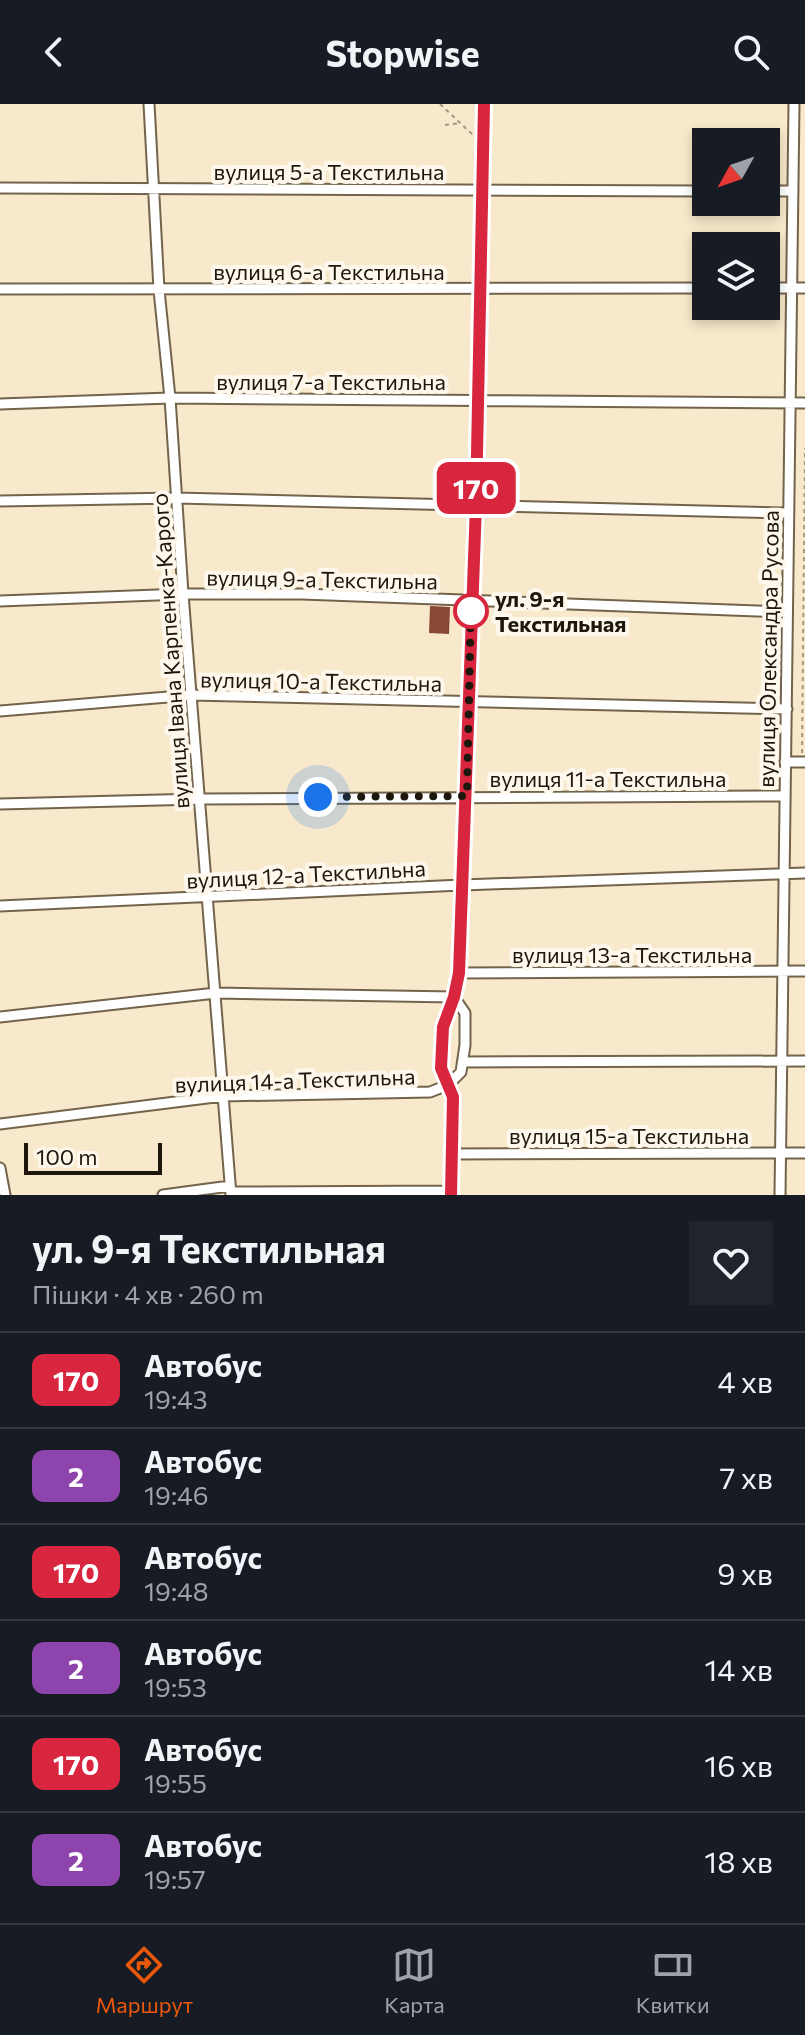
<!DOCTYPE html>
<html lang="uk">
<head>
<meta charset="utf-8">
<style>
	:root { --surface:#171b24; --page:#20242c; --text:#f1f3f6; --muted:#9ea1a6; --line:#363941; --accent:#ea580c }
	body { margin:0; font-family:Commissioner,sans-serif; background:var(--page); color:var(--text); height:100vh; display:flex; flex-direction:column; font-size:30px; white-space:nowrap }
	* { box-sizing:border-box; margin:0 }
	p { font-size:26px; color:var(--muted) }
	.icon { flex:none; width:44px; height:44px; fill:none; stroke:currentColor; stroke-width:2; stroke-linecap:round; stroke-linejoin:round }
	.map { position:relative; height:1091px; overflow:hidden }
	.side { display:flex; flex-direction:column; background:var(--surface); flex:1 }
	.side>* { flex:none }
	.badge { padding:0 16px; border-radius:12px; font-size:28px; line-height:52px }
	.needle { width:52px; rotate:230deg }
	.fabs { position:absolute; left:692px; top:24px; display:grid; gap:16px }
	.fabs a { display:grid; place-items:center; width:88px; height:88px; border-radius:0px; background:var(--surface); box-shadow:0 4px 12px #0003; font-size:40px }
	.scale { position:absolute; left:24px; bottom:20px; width:138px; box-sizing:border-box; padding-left:8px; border:4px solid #1d170d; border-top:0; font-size:22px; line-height:28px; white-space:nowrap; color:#1d170d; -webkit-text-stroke:6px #fef7ec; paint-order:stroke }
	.you { position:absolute; width:40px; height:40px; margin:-20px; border:6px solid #fff; border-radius:50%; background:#1a73e8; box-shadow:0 0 0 12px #1a73e833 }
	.map>.badge { position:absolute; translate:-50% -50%; box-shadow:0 0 0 4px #fff }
	.round { display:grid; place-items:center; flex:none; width:84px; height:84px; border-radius:0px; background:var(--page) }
	.head { display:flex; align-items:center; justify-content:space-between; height:136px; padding:0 32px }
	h1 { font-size:38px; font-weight:700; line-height:60px }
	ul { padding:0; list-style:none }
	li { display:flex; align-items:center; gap:24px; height:96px; padding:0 32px; border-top:2px solid var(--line) }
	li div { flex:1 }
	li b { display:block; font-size:30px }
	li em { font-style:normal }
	li .badge { min-width:88px; font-weight:700; text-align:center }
	header { display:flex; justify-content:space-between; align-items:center; height:104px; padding:0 32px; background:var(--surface); font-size:36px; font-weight:700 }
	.menu { display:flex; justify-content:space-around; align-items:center; height:112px; border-top:2px solid var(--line); background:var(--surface); font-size:22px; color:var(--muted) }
	.menu a { display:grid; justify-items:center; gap:4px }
	.menu .on { color:var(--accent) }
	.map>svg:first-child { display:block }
	.building { fill:#884934 }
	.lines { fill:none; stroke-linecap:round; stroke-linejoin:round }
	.street-casing { stroke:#72644b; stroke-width:13 }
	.path { stroke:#a49882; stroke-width:2; stroke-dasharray:4 4; stroke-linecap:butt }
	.street { stroke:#fff; stroke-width:9 }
	.line-casing { stroke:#fff; stroke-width:18 }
	.line { stroke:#d7263d; stroke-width:12 }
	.walk { stroke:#1d170d; stroke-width:8; stroke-dasharray:0 14.4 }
	.stop-dot { fill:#fff; stroke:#d7263d; stroke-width:4 }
	.labels { text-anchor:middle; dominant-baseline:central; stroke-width:8; stroke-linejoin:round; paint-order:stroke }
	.street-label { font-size:22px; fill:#1d170d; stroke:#fef7ec }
	.stop-label { font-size:22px; font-weight:bold; fill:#1d170d; stroke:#fef7ec; text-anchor:start }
</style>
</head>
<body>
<header><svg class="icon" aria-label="back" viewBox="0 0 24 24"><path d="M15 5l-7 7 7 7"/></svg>Stopwise<svg class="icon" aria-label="search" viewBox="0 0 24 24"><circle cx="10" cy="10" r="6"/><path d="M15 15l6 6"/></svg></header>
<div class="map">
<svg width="805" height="1091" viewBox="0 0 805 1091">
	<rect width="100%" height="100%" fill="#f9e9cc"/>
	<!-- building -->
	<path class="building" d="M430,502L450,503L449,530L429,529Z"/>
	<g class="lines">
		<!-- street casing -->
		<g class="street-casing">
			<path id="street" d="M149,0L159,186L170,294L183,490L231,1091
				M0,84L706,87
				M766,87H793
				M766,184H805
				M0,185L706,184
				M0,300L170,294L805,299
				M0,397L177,394L787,409
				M0,497L183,490H302L787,508
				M0,607L192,591L787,605
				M785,658H805
				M0,700L200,695L785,692
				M0,802L462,781L805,769
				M459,869L805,867
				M0,913L216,889L454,893C445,919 432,956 448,981L430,988L223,992L0,1020
				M464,958L805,957
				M453,1050L805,1049
				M0,1064L5,1091
				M231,1088L451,1087
				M163,1091L230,1082
				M451,1091L453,993L448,981L461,968L465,941V909L454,893L459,869L476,400L484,0
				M780,1091L794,0"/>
		</g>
		<!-- path -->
		<path class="path" d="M440,0L473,31
			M445,21L460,19
			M802,649L805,344"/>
		<!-- street -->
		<use href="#street" class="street"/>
	</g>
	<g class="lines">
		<!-- line casing -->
		<g class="line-casing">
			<path id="line" d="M451,1091L453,993L441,964L443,923L454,893L459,869L476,400L484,0"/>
		</g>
		<!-- line -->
		<use href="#line" class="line"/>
		<!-- walk -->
		<path class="walk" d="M318,693L467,692L471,497V507"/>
	</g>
	<!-- markers -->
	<circle class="stop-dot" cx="471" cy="507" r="16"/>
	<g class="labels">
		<!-- street labels -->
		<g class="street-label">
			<text x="329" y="67">вулиця 5-а Текстильна</text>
			<text x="329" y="167">вулиця 6-а Текстильна</text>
			<text x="331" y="277">вулиця 7-а Текстильна</text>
			<text transform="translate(322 475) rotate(1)">вулиця 9-а Текстильна</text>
			<text transform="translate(768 545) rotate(-89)">вулиця Олександра Русова</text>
			<text transform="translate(170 547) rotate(-94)">вулиця Івана Карпенка-Карого</text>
			<text transform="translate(321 577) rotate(1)">вулиця 10-а Текстильна</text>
			<text x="608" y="674">вулиця 11-а Текстильна</text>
			<text transform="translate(306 770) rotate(-3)">вулиця 12-а Текстильна</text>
			<text x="632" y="850">вулиця 13-а Текстильна</text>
			<text transform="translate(295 976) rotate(-2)">вулиця 14-а Текстильна</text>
			<text x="629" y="1031">вулиця 15-а Текстильна</text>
		</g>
		<!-- stop labels -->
		<g class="stop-label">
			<text x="495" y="494">ул. 9-я<tspan x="495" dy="25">Текстильная</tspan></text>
		</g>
	</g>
</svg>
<div class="fabs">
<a><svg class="needle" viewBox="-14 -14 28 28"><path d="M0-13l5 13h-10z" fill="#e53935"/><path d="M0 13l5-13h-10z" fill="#9ea1a6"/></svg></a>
<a><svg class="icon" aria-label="layers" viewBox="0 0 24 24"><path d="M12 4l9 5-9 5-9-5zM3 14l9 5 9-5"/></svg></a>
</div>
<div class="scale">100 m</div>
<div class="you" style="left:318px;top:693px"></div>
<b class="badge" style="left:476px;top:384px;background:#d7263d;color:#fff">170</b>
</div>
<section class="side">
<div class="head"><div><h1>ул. 9-я Текстильная</h1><p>Пішки · 4 хв · 260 m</p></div><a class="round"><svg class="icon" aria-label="heart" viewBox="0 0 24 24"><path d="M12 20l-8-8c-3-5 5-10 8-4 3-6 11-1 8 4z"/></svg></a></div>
<ul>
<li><span class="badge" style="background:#d7263d;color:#fff">170</span><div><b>Автобус</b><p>19:43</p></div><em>4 хв</em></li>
<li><span class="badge" style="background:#8e44ad;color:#fff">2</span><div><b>Автобус</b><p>19:46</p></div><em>7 хв</em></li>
<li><span class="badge" style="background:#d7263d;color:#fff">170</span><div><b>Автобус</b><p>19:48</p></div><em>9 хв</em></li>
<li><span class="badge" style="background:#8e44ad;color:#fff">2</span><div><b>Автобус</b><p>19:53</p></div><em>14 хв</em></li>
<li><span class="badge" style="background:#d7263d;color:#fff">170</span><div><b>Автобус</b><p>19:55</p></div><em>16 хв</em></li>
<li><span class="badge" style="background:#8e44ad;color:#fff">2</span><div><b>Автобус</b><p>19:57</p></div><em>18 хв</em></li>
</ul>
</section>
<nav class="menu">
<a class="on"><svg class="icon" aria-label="directions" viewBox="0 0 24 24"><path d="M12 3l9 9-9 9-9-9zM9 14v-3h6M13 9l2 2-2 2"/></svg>Маршрут</a>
<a><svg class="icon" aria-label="map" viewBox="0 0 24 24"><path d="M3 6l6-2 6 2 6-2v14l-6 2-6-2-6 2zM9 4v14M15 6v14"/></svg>Карта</a>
<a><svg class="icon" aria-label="tickets" viewBox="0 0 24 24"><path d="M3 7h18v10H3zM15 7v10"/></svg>Квитки</a>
</nav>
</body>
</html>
